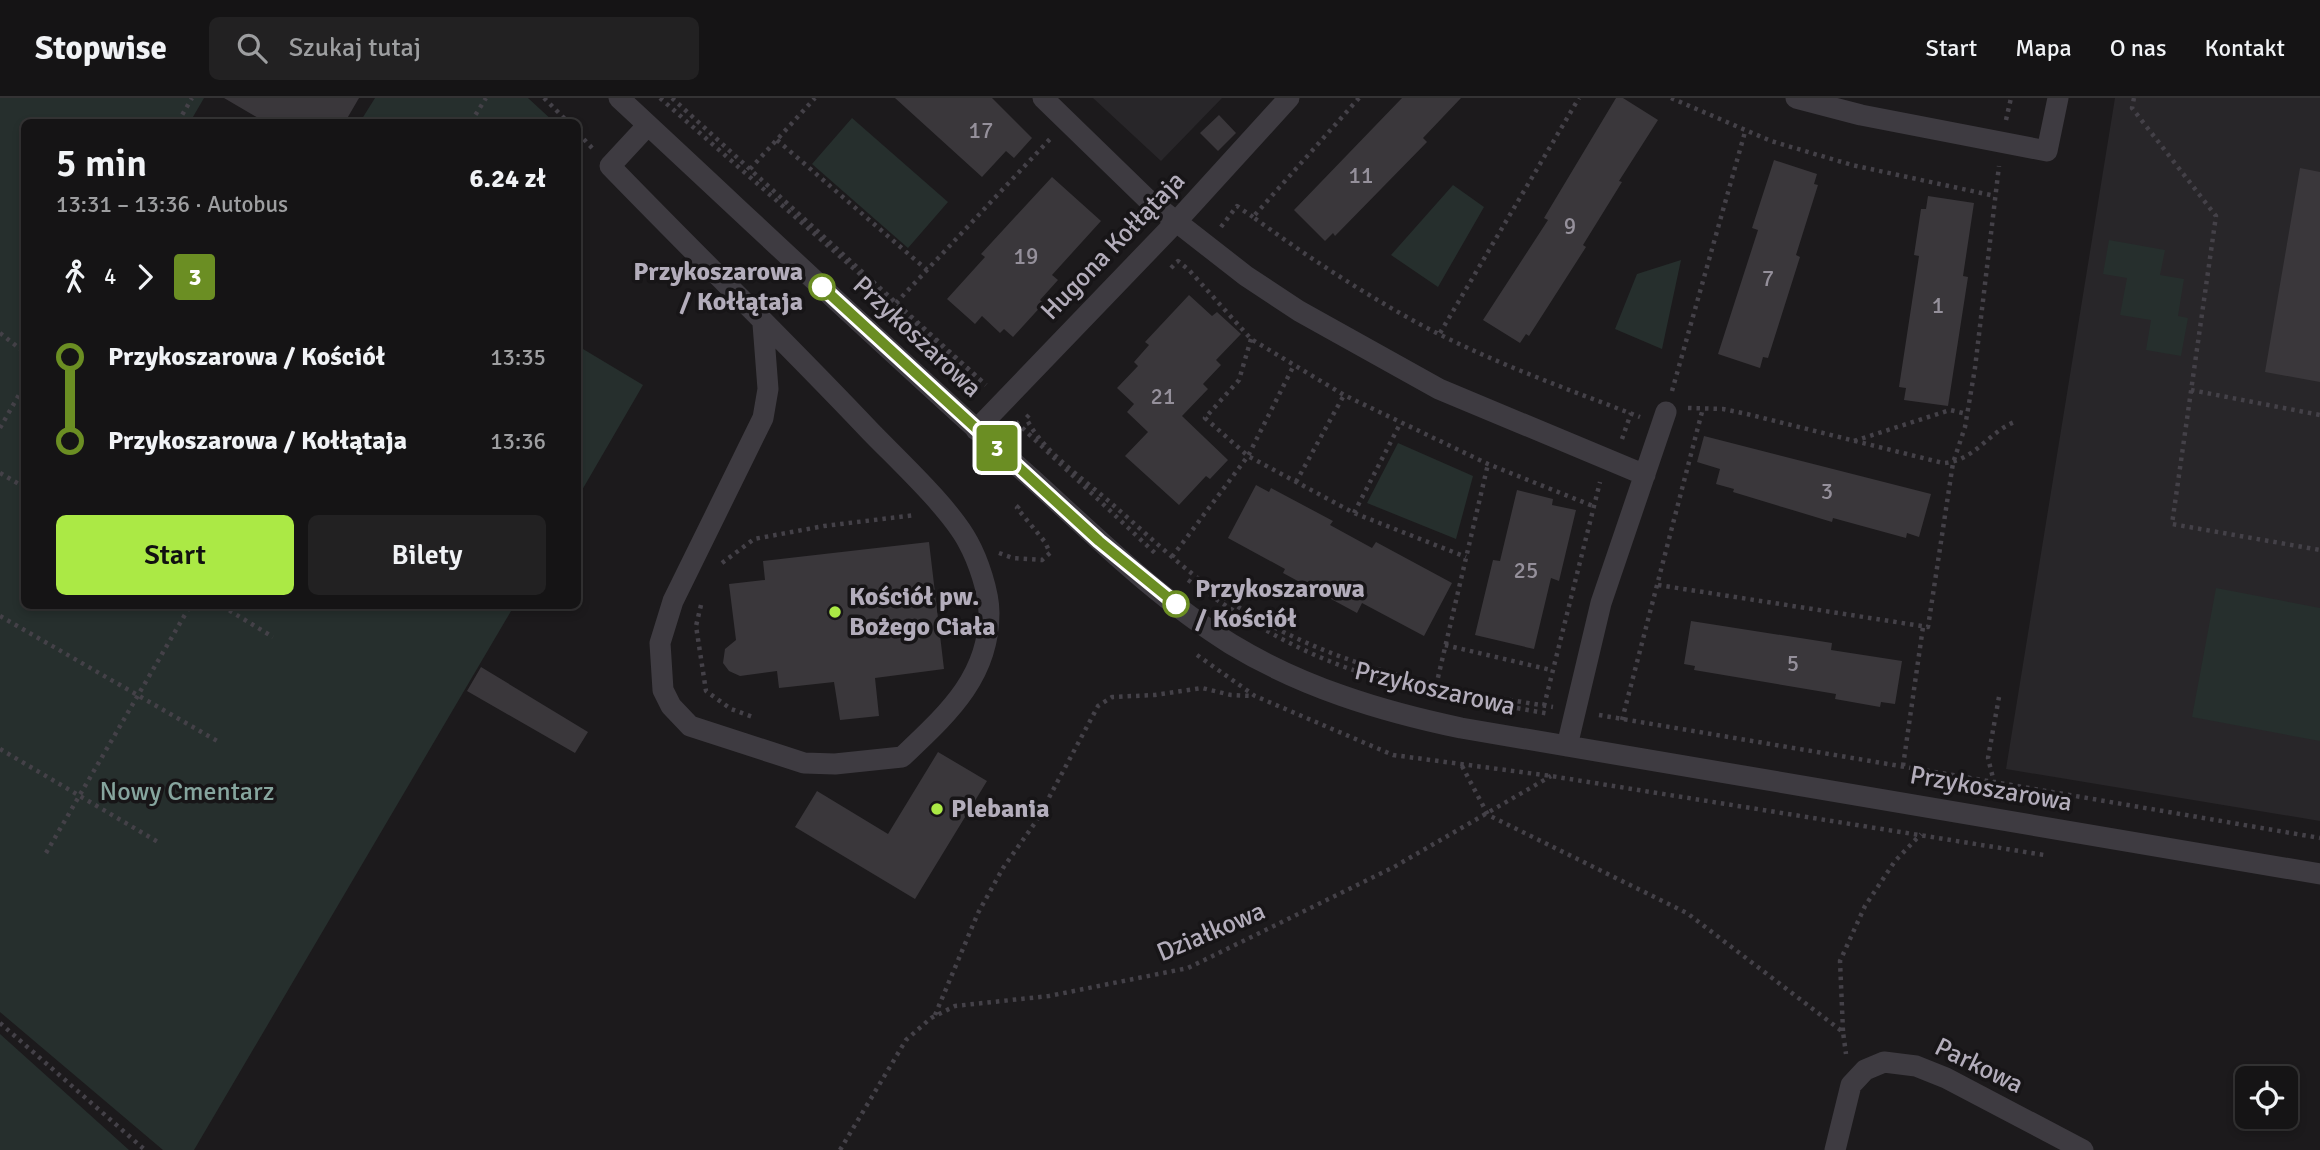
<!DOCTYPE html>
<html lang="pl">
<head>
<meta charset="utf-8">
<style>
	:root { --surface:#151415; --page:#222122; --text:#f1f3f6; --muted:#9d9ea0; --line:#343334; --accent:#abe945 }
	body { margin:0; font-family:Signika,sans-serif; background:var(--page); color:var(--text); height:100vh; display:flex; flex-direction:column; font-size:26px; white-space:nowrap }
	* { box-sizing:border-box; margin:0 }
	p { font-size:23px; color:var(--muted) }
	.icon { flex:none; width:38px; height:38px; fill:none; stroke:currentColor; stroke-width:2; stroke-linecap:round; stroke-linejoin:round }
	.map { position:relative; flex:1; overflow:hidden }
	.side { position:absolute; left:21px; top:21px; width:560px; height:490px; display:flex; flex-direction:column; background:var(--surface); border-radius:10px; box-shadow:0 4px 10px #0003,0 0 0 2px var(--line) }
	.side>* { flex:none }
	.badge { padding:0 14px; border-radius:5px; font-size:24px; line-height:46px }
	.fabs { position:absolute; left:2235px; top:968px; display:grid; gap:14px }
	.fabs a { display:grid; place-items:center; width:63px; height:63px; border-radius:10px; background:var(--surface); box-shadow:0 4px 10px #0003,0 0 0 2px var(--line); font-size:35px }
	.map>.badge { position:absolute; translate:-50% -50%; box-shadow:0 0 0 4px #fff }
	.legs { display:flex; align-items:center; gap:10px; height:77px; padding:0 35px; font-size:23px }
	.legs p { margin-inline-start:auto }
	.headline { display:flex; align-items:center; justify-content:space-between; height:119px; padding:0 35px }
	h1 { font-size:38px; font-weight:600; line-height:52px }
	.cta { display:flex; gap:14px; margin-top:auto; padding:14px 35px }
	.cta a { flex:1; height:80px; border-radius:10px; background:var(--accent); color:#111; font-size:28px; font-weight:600; line-height:80px; text-align:center }
	.cta a+a { background:var(--page); color:var(--text) }
	ul { padding:0 35px; list-style:none }
	li { display:flex; align-items:center; gap:24px; height:84px; font-size:26px }
	li i { display:grid; place-items:center; width:10px; height:100%; margin:0 9px; background:currentColor }
	li i::after { content:''; width:18px; height:18px; margin:-9px; border:5px solid; border-radius:50%; background:var(--surface) }
	li p { margin-inline-start:auto }
	li:first-child i { background:linear-gradient(#0000 50%,currentColor 0) }
	li:last-child i { background:linear-gradient(currentColor 50%,#0000 0) }
	header { display:flex; align-items:center; gap:42px; box-sizing:border-box; height:98px; padding:0 35px; background:var(--surface); border-bottom:2px solid var(--line) }
	header strong { font-size:33px }
	nav { display:flex; gap:38px; margin-inline-start:auto; font-size:24px }
	.search { width:490px; height:63px; background:var(--page); display:flex; align-items:center; gap:18px; box-sizing:border-box; padding:0 24px; border-radius:10px; color:var(--muted); font-size:26px }
	.map>svg:first-child { display:block }
	.built { fill:#282629 }
	.green { fill:#262f2d }
	.building { fill:#3a373b }
	.lines { fill:none; stroke-linecap:round; stroke-linejoin:round }
	.path { stroke:#444148; stroke-width:4.5; stroke-dasharray:3.5 5; stroke-linecap:butt }
	.minor { stroke:#3e3b41; stroke-width:21 }
	.line-1-casing { stroke:#fff; stroke-width:16 }
	.line-1 { stroke:#6b8e23; stroke-width:10 }
	.stop-1-dot { fill:#fff; stroke:#6b8e23; stroke-width:3.5 }
	.poi-dot { fill:#abe945; stroke:#171517; stroke-width:2.5 }
	.labels { text-anchor:middle; dominant-baseline:central; stroke-width:7; stroke-linejoin:round; paint-order:stroke }
	.number-label { font-size:23px; fill:#95909b }
	.street-label { font-size:26px; fill:#b3adbb; stroke:#171517 }
	.stop-label { font-size:26px; font-weight:bold; fill:#b3adbb; stroke:#171517; text-anchor:end }
	.poi-label { font-size:26px; font-weight:bold; fill:#b3adbb; stroke:#171517; text-anchor:start }
	.park-label { font-size:26px; fill:#86a59e; stroke:#171517 }
</style>
</head>
<body>
<header>
<strong>Stopwise</strong>
<div class="search"><svg class="icon" aria-label="search" viewBox="0 0 24 24"><circle cx="10" cy="10" r="6"/><path d="M15 15l6 6"/></svg>Szukaj tutaj</div>
<nav><a>Start</a><a>Mapa</a><a>O nas</a><a>Kontakt</a></nav>
</header>
<div class="map">
<svg width="2320" height="1052" viewBox="0 0 2320 1052">
	<rect width="100%" height="100%" fill="#1c1a1c"/>
	<!-- built -->
	<path class="built" d="M1093,0H1222L1161,63Z
		M2115,0H2320V723L2006,671Z"/>
	<!-- green -->
	<path class="green" d="M0,0H204L190,24H24V508H514L194,1052H163L0,914Z
		M375,0H528L554,24H360Z
		M852,20L948,104L908,150L812,66Z
		M1453,87L1484,109L1438,189L1391,157Z
		M2109,142L2165,152L2160,177L2184,181L2178,218L2188,220L2181,258L2146,252L2151,222L2120,217L2127,180L2103,176Z
		M1681,162L1662,251L1615,231L1637,176Z
		M578,248L643,287L578,399Z
		M1398,345L1473,378L1456,441L1367,405Z
		M2216,490L2320,510V643L2192,619Z
		M0,936L129,1052H0Z"/>
	<!-- building -->
	<path class="building" d="M224,0H359L345,24H265Z
		M895,0H992L1032,40L1014,60L1006,53L982,79Z
		M1402,0H1461L1423,40L1427,44L1335,138L1333,135L1325,143L1294,112Z
		M1616,0H1623L1658,22L1619,83L1622,84L1583,147L1586,149L1529,238L1526,236L1520,245L1483,222L1548,122L1544,120Z
		M1219,17L1236,35L1218,53L1200,35Z
		M1774,62L1817,76L1814,86L1818,87L1796,157L1800,159L1768,260L1763,259L1760,270L1718,256L1758,132L1752,130Z
		M2300,70L2320,74V284L2265,274Z
		M1052,79L1101,123L1052,177L1058,182L1040,202L1044,205L1013,239L1004,231L1000,235L982,218L975,226L947,201L985,159L981,156Z
		M1928,98L1974,105L1963,178L1968,179L1948,308L1904,302L1906,290L1899,289L1919,158L1914,157L1921,111H1926Z
		M1189,197L1212,218L1217,214L1241,236L1216,262L1221,267L1203,286L1208,291L1182,318L1228,362L1210,381L1206,378L1179,407L1125,358L1148,334L1127,314L1134,306L1117,290L1138,268L1134,264L1149,247L1145,244Z
		M1704,338L1931,396L1919,439L1907,435L1906,440L1833,420L1832,424L1733,394L1734,391L1716,386L1720,371L1697,364Z
		M1256,387L1269,394L1271,390L1333,423L1330,427L1372,450L1376,444L1452,485L1424,538L1362,505L1357,515L1283,475L1285,471L1228,440Z
		M1517,392L1553,401L1552,407L1576,412L1559,483L1551,480L1534,551L1475,537L1493,462L1500,463Z
		M929,444L944,571L875,580L879,618L840,622L834,584L779,590L777,573L740,578L729,573L723,565L725,551L736,542L729,486L765,482L763,463Z
		M1691,523L1832,545L1831,552L1902,563L1895,606L1881,604L1880,609L1835,601L1836,596L1694,572L1695,568L1684,566Z
		M481,569L588,634L575,655L467,593Z
		M938,654L987,683L915,801L795,729L817,693L888,736Z"/>
	<g class="lines">
		<!-- path -->
		<path class="path" d="M544,0L568,24
			M660,0L985,286
			M672,0L986,287
			M1359,0L1253,119C1305,157 1358,192 1414,223C1485,262 1565,290 1640,319
			M1671,0L1771,43L1852,67L1995,98
			M2134,0L2132,10L2216,118L2172,426L2320,452
			M2006,22L2011,0
			M178,24L192,0
			M471,24L486,0
			M578,35L594,52
			M777,42L927,172
			M750,71L815,0
			M1221,129L1237,108L1253,119
			M1171,170L1178,163L1189,172L1251,241L1344,297L1488,366L1593,408
			M896,205L1050,41
			M0,235L24,254
			M1440,235L1579,0
			M1251,241L1239,282L1205,320L1248,358L1354,415L1466,459
			M2191,292L2320,317
			M1672,293L1745,34
			M1688,310L1723,311L1747,316L1943,365C1974,364 1990,332 2017,323
			M1029,317L1026,320C1043,354 1084,381 1112,406C1155,443 1196,484 1245,513C1340,570 1445,592 1553,609
			M1016,324L1157,457
			M0,330L24,288
			M1622,341L1631,315
			M1854,343L1950,312L1967,316
			M0,375L24,389
			M1296,384L1344,297
			M1354,415L1400,326
			M999,455L1013,460L1042,462L1050,455L1045,444L1017,410L1022,405
			M1172,459L1248,358L1294,267
			M722,465L754,441L824,428L916,417
			M1188,482C1231,512 1274,540 1322,560C1394,591 1474,602 1550,616
			M1658,487L1928,529L1953,365L1965,329L1975,270L1999,68
			M701,507L696,528L706,593L731,611L753,619
			M222,508L273,539
			M0,518L219,644
			M1445,547L1551,572
			M1197,557L1255,598L1393,657L1551,678L2044,757
			M1436,588L1488,366
			M1999,599L1988,660L1994,684L2320,740
			M1544,608L1600,384
			M1599,617L1994,684L1992,695
			M1622,622L1703,310
			M0,651L158,744
			M1462,668L1488,717L1687,815L1843,934L1846,956
			M1903,668L1923,529
			M46,755L190,508
			M935,917L978,815L1003,770L1037,722L1098,608L1112,599L1155,597L1202,590L1231,597L1253,598
			M0,925L145,1052
			M1843,933L1840,863L1865,808L1895,763L1921,736
			M840,1052L906,942L931,920L955,908L1049,898L1188,870L1394,769L1551,678"/>
		<!-- minor -->
		<path class="minor" d="M619,0C755,126 890,255 1029,378C1093,436 1157,500 1231,546C1302,589 1380,613 1461,630L2320,776
			M1043,0L1146,100L1246,178L1299,213L1439,291L1645,377
			M1796,0L1861,17L2047,53L2058,0
			M648,27L610,68C696,157 785,243 870,333C898,362 950,410 968,444C978,462 989,494 989,515C989,580 946,617 902,659L835,666L804,665L690,628L671,608L663,592L660,545L673,503L763,320L768,291L763,226
			M976,332L1176,124L1289,0
			M1567,648L1601,505L1666,314
			M1835,1052L1851,987L1865,972L1884,964L1916,968L1946,980L2083,1052"/>
	</g>
	<g class="lines">
		<!-- line-1 casing -->
		<g class="line-1-casing">
			<path id="line-1" d="M822,189L1099,443L1176,506"/>
		</g>
		<!-- line-1 -->
		<use href="#line-1" class="line-1"/>
	</g>
	<!-- markers -->
	<g class="stop-1-dot">
		<circle cx="822" cy="189" r="12"/>
		<circle cx="1176" cy="506" r="12"/>
	</g>
	<g class="poi-dot">
		<circle cx="835" cy="514" r="7"/>
		<circle cx="937" cy="711" r="7"/>
	</g>
	<g class="labels">
		<!-- number labels -->
		<g class="number-label">
			<text x="981" y="32">17</text>
			<text x="1361" y="77">11</text>
			<text x="1570" y="128">9</text>
			<text x="1026" y="158">19</text>
			<text x="1768" y="180">7</text>
			<text x="1938" y="207">1</text>
			<text x="1163" y="298">21</text>
			<text x="1827" y="393">3</text>
			<text x="1526" y="472">25</text>
			<text x="1793" y="565">5</text>
		</g>
		<!-- street labels -->
		<g class="street-label">
			<text transform="translate(1113 148) rotate(-46)">Hugona Kołłątaja</text>
			<text transform="translate(917 239) rotate(43)">Przykoszarowa</text>
			<text transform="translate(1435 591) rotate(13)">Przykoszarowa</text>
			<text transform="translate(1991 691) rotate(10)">Przykoszarowa</text>
			<text transform="translate(1211 834) rotate(-23)">Działkowa</text>
			<text transform="translate(1979 968) rotate(26)">Parkowa</text>
		</g>
		<!-- stop labels -->
		<g class="stop-label">
			<text x="803" y="174">Przykoszarowa<tspan x="803" dy="30">/ Kołłątaja</tspan></text>
			<text x="1195" y="491" text-anchor="start">Przykoszarowa<tspan x="1195" dy="30">/ Kościół</tspan></text>
		</g>
		<!-- poi labels -->
		<g class="poi-label">
			<text x="849" y="499">Kościół pw.<tspan x="849" dy="30">Bożego Ciała</tspan></text>
			<text x="951" y="711">Plebania</text>
		</g>
		<!-- park labels -->
		<g class="park-label">
			<text x="187" y="694">Nowy Cmentarz</text>
		</g>
	</g>
</svg>
<div class="fabs">
<a><svg class="icon" aria-label="locate" viewBox="0 0 24 24"><circle cx="12" cy="12" r="6"/><path d="M12 2v4M12 18v4M2 12h4M18 12h4"/></svg></a>
</div>
<b class="badge" style="left:997px;top:350px;background:#6b8e23;color:#fff">3</b>
<section class="side">
<div class="headline"><div><h1>5 min</h1><p>13:31 – 13:36 · Autobus</p></div><b>6.24 zł</b></div>
<div class="legs"><svg class="icon" aria-label="walk" viewBox="0 0 24 24"><circle cx="13" cy="4" r="2"/><path d="M13 8l-2 6 4 7M11 14l-3 7M7 12l3-4h3l4 4"/></svg>4<svg class="icon" aria-label="forward" viewBox="0 0 24 24"><path d="M9 5l7 7-7 7"/></svg><b class="badge" style="background:#6b8e23;color:#fff">3</b></div>
<ul>
<li><i style="color:#6b8e23"></i><b>Przykoszarowa / Kościół</b><p>13:35</p></li>
<li><i style="color:#6b8e23"></i><b>Przykoszarowa / Kołłątaja</b><p>13:36</p></li>
</ul>
<div class="cta"><a>Start</a><a>Bilety</a></div>
</section>
</div>
</body>
</html>
